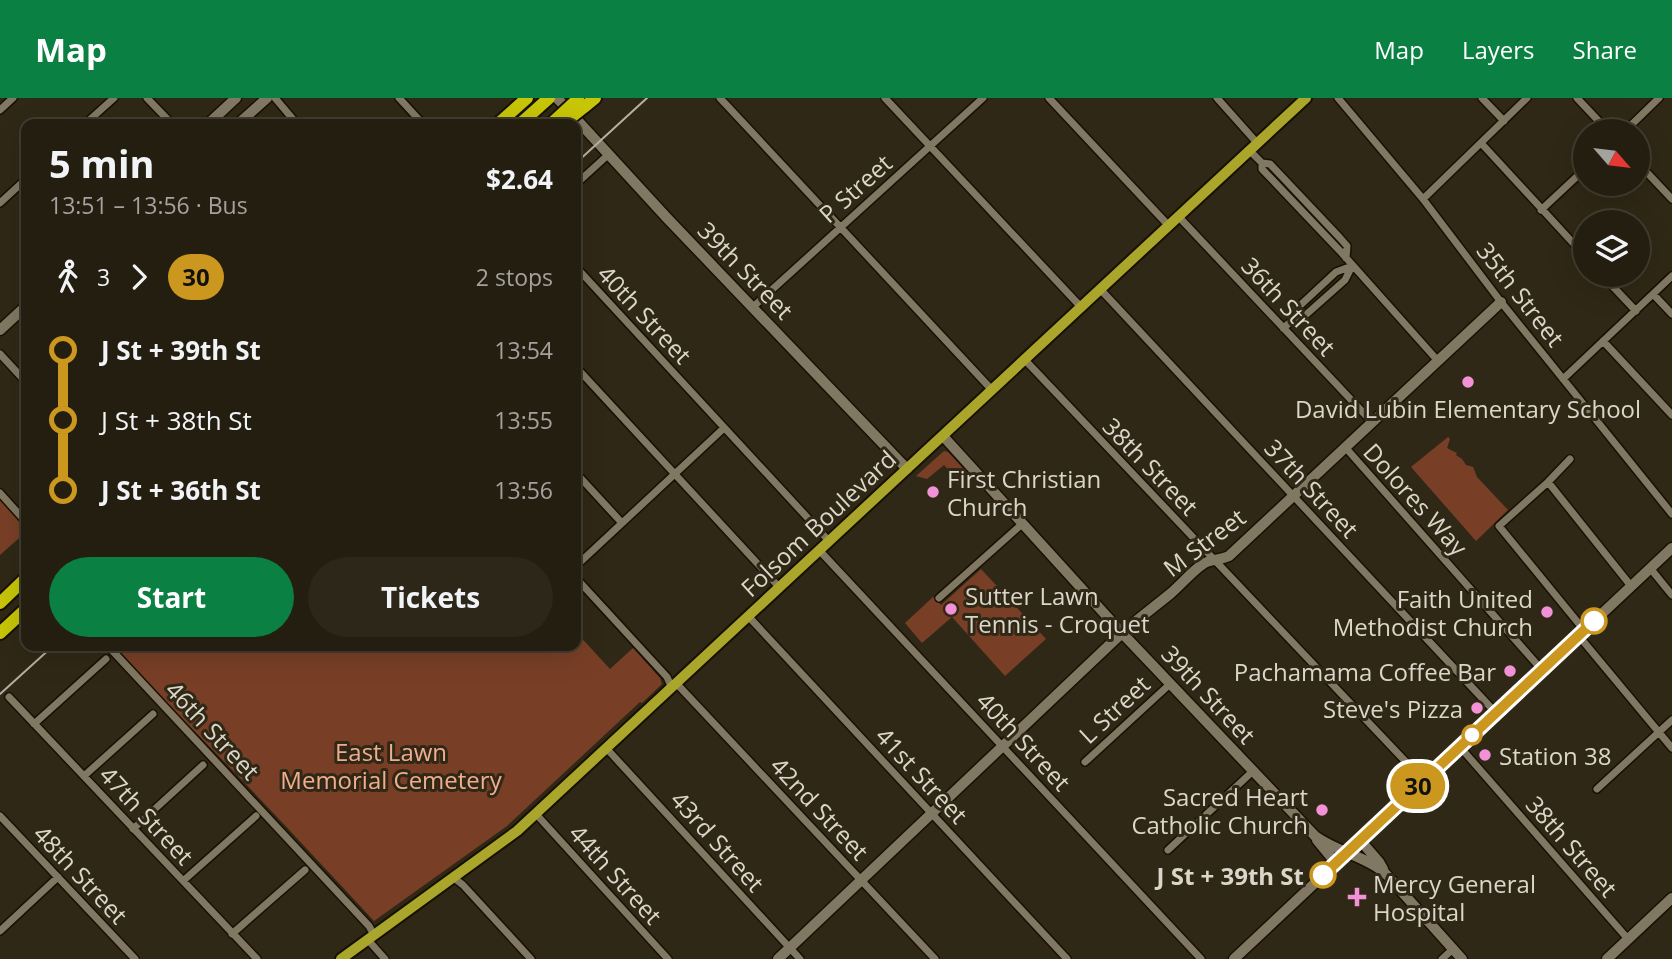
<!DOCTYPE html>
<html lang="en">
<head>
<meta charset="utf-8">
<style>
	:root { --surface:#241e10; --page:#2c2719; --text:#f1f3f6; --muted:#a3a29f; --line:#413c30; --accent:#0b8043 }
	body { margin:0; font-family:"Open Sans",sans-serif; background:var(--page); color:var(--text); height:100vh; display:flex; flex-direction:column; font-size:26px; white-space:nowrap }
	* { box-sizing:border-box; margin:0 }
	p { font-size:23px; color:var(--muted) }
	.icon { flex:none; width:38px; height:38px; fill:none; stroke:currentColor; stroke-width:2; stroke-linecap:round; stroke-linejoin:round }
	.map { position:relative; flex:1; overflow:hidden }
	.sheet { position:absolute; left:21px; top:21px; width:560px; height:532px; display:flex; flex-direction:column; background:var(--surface); border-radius:14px; box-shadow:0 7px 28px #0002,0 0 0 2px var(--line) }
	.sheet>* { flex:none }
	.badge { padding:0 14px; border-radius:23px; font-size:24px; line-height:46px }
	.needle { width:46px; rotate:118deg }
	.fabs { position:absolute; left:1573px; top:21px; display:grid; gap:14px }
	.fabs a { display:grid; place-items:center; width:77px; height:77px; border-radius:50%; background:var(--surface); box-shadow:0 7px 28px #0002,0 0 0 2px var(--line); font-size:35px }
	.map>.badge { position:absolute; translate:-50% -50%; box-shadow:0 0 0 4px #fff }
	.legs { display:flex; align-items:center; gap:10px; height:77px; padding:0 28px; font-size:23px }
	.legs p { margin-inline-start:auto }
	.headline { display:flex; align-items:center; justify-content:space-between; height:119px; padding:0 28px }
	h1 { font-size:38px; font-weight:700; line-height:52px }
	.button { display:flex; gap:14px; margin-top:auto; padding:14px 28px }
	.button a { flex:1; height:80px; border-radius:42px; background:var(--accent); color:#fff; font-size:28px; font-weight:700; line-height:80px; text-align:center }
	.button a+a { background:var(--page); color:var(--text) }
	ul { padding:0 28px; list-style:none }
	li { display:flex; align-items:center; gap:24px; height:70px; font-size:26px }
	li i { display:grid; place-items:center; width:10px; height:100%; margin:0 9px; background:currentColor }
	li i::after { content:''; width:18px; height:18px; margin:-9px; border:5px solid; border-radius:50%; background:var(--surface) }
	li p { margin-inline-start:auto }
	li:first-child i { background:linear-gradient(#0000 50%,currentColor 0) }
	li:last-child i { background:linear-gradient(currentColor 50%,#0000 0) }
	header { display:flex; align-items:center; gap:42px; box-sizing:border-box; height:98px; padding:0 35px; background:var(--accent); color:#fff }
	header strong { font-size:33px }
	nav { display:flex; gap:38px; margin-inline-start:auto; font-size:24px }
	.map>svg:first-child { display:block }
	.green { fill:#783f26 }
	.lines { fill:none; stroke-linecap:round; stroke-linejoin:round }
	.street-casing { stroke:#181102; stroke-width:10 }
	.secondary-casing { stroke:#181102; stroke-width:13 }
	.primary-casing { stroke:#181102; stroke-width:14 }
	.highway-casing { stroke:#181102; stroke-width:16 }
	.street { stroke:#817863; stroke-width:7 }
	.secondary { stroke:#817863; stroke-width:10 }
	.primary { stroke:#aaa62c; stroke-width:10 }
	.highway { stroke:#c6c508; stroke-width:12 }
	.tram { stroke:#b7b1a4; stroke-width:2 }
	.highway-bridge-casing { stroke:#181102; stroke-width:16; stroke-linecap:butt }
	.highway-bridge { stroke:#c6c508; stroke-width:12 }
	.line-1-casing { stroke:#fff; stroke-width:16 }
	.line-1 { stroke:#cb971e; stroke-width:10 }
	.poi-dot { fill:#f391d6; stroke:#302816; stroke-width:2.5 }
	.stop-1-dot { fill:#fff; stroke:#cb971e; stroke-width:3.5 }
	.labels { text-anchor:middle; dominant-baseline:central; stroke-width:6; stroke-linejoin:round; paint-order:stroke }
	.street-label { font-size:24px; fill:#dbd6ca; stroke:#302816 }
	.poi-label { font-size:24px; fill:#dbd6ca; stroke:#302816; text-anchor:start }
	.park-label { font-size:24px; fill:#f1ac8e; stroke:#302816 }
	.stop-label { font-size:24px; font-weight:bold; fill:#dbd6ca; stroke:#302816; text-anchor:end }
</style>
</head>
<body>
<header>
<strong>Map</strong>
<nav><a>Map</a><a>Layers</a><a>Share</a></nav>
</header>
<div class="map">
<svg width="1672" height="861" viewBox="0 0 1672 861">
	<rect width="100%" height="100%" fill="#302816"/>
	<!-- green -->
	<path class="green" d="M1448,339L1450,341L1447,350L1457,355L1456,357L1462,361L1466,367L1473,369L1477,379L1508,412L1476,443L1411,369Z
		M944,353L948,354L973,381L964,390L953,383L956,379L944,367L927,381L916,378Z
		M0,401L26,429V434L0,457Z
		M981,471L1046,541L1005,578L952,519L922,545L905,525L933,499L941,507Z
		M576,534L610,571L633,550L660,580L662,586L642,605L640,604L507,728L374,823C287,729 200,635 107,548H576Z"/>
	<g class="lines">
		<!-- street casing -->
		<g class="street-casing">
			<path id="street" d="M147,0L172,26
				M275,0L297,26
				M399,0L423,26
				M720,0L992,292
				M885,0L1081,209
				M1049,0L1169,128
				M1217,0L1258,46
				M1338,0L1423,101L1501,204L1672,416
				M1482,0L1504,23
				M1577,0L1608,33
				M0,12L13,0
				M85,26L114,0
				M1625,33L1659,0
				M1481,45L1586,159
				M1250,53L1262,65L1270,66L1340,140L1347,148L1346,160
				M1262,65V71L1340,153L1438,263
				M1638,65L1672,101
				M576,86L609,56
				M1423,101L1527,0
				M0,105L26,81
				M1541,112L1586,70
				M1179,119L1372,324
				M576,169L829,443
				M1602,177L1636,213
				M1101,192L1496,615
				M1653,196L1672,216
				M753,209L983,0
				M1292,223L1293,214L1336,174L1352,168
				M1283,230L1292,223L1300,222L1345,182L1352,168
				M1603,243L1672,317
				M0,256L26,284
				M1025,262L1424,683
				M576,269L780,490
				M1563,281L1672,178
				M1345,349L1542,572
				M1570,361L1548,384L1499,428L1584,532
				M576,375L622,425
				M1548,384L1631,488
				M0,395L26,424
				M819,452L1201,861
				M576,468L724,330
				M1650,470L1672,497
				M576,480L667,579L672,590
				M939,500L1022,426
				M748,518L1067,861
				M1578,537L1672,650
				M108,548L369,828L374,837
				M676,585L935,861
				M9,599L257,861
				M34,626L106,561
				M1460,649L1628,841
				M607,651L800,861
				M1085,664L1170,586
				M84,678L153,616
				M1597,691L1672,622
				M536,716L668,861
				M0,718L135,861
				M133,731L203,667
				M1168,752L1253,673
				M454,780L463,787L531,861
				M183,783L256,718
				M0,833L58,779
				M232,836L305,772
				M368,842L385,861
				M1442,861L1453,851"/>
		</g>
		<!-- secondary casing -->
		<g class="secondary-casing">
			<path id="secondary" d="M557,0L667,120L907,371
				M208,26L236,0
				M238,26L267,0
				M0,232L26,208
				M943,338L1122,535L1315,738C1337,754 1365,758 1385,775L1462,861
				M1317,742L1336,765
				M1360,742L1379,764L1383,771
				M778,861L1122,535C1138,521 1154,509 1170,496C1181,487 1191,474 1203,466C1211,461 1221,462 1229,458L1501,204
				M1234,861L1672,450
				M1607,861L1672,800"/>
		</g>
		<!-- primary casing -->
		<g class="primary-casing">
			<path id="primary" d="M341,861L517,733L1306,0"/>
		</g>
		<!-- highway casing -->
		<g class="highway-casing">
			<path id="highway" d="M584,9L595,0
				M498,26L527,0
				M520,26L549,0
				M0,505L26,480
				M0,535L26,511"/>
		</g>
		<!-- street -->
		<use href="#street" class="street"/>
		<!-- secondary -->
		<use href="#secondary" class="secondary"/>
		<!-- primary -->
		<use href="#primary" class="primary"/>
		<!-- highway -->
		<use href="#highway" class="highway"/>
		<!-- tram -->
		<path class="tram" d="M576,65L647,0
			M0,596L53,548"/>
		<!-- highway-bridge casing -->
		<g class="highway-bridge-casing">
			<path id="highway-bridge" d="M565,24L584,9
				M551,26L578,1"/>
		</g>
		<!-- highway-bridge -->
		<use href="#highway-bridge" class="highway-bridge"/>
	</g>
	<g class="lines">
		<!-- line-1 casing -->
		<g class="line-1-casing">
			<path id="line-1" d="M1323,777L1594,523"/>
		</g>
		<!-- line-1 -->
		<use href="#line-1" class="line-1"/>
	</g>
	<!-- markers -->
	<g class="poi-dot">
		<circle cx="1468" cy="284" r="7"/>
		<circle cx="933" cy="394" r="7"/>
		<circle cx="951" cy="511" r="7"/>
		<circle cx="1547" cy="514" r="7"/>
		<circle cx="1510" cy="573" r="7"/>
		<circle cx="1477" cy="610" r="7"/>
		<circle cx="1485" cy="657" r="7"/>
		<circle cx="1322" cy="712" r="7"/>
		<path d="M1353.5 788.5h7v7h7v7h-7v7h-7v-7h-7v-7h7z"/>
	</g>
	<g class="stop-1-dot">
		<circle cx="1594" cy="523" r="12"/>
		<circle cx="1472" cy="637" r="9"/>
		<circle cx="1323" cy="777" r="12"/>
	</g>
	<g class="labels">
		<!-- street labels -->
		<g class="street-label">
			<text transform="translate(855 90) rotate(-42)">P Street</text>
			<text transform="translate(746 172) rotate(46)">39th Street</text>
			<text transform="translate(1521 196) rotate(52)">35th Street</text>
			<text transform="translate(1289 208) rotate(47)">36th Street</text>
			<text transform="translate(645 216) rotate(47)">40th Street</text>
			<text transform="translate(1151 368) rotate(46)">38th Street</text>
			<text transform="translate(1312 390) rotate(47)">37th Street</text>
			<text transform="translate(1416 401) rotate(48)">Dolores Way</text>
			<text transform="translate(818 425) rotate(-43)">Folsom Boulevard</text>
			<text transform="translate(1204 444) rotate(-37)">M Street</text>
			<text transform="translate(1209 596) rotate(47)">39th Street</text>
			<text transform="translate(1114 611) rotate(-43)">L Street</text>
			<text transform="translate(213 632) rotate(47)">46th Street</text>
			<text transform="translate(1024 643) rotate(47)">40th Street</text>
			<text transform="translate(922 677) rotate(47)">41st Street</text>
			<text transform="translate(820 710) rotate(47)">42nd Street</text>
			<text transform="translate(147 717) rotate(47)">47th Street</text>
			<text transform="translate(718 743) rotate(48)">43rd Street</text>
			<text transform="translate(1572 748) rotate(49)">38th Street</text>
			<text transform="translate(81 776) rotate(47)">48th Street</text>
			<text transform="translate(616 776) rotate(48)">44th Street</text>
		</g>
		<!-- poi labels -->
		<g class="poi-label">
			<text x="1468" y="310" text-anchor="middle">David Lubin Elementary School</text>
			<text x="947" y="380">First Christian<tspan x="947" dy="28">Church</tspan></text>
			<text x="965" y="497">Sutter Lawn<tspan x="965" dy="28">Tennis - Croquet</tspan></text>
			<text x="1533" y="500" text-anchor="end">Faith United<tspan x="1533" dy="28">Methodist Church</tspan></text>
			<text x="1496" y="573" text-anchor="end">Pachamama Coffee Bar</text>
			<text x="1463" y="610" text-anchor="end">Steve's Pizza</text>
			<text x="1499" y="657">Station 38</text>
			<text x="1308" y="698" text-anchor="end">Sacred Heart<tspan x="1308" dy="28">Catholic Church</tspan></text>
			<text x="1373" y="785">Mercy General<tspan x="1373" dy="28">Hospital</tspan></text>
		</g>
		<!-- park labels -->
		<g class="park-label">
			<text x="391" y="653">East Lawn<tspan x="391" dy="28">Memorial Cemetery</tspan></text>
		</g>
		<!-- stop labels -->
		<g class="stop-label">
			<text x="1304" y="777">J St + 39th St</text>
		</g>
	</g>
</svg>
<div class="fabs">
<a><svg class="needle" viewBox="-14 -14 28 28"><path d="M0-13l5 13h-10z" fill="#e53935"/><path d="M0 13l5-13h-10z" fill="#a3a29f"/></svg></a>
<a><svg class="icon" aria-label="layers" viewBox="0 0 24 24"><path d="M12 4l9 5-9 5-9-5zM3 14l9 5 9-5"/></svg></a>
</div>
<b class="badge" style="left:1418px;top:688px;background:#cb971e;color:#111">30</b>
<section class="sheet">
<div class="headline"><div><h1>5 min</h1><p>13:51 – 13:56 · Bus</p></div><b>$2.64</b></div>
<div class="legs"><svg class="icon" aria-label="walk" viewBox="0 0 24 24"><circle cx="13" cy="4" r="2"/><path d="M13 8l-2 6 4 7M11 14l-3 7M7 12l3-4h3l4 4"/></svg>3<svg class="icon" aria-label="forward" viewBox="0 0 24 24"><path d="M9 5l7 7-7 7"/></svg><b class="badge" style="background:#cb971e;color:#111">30</b><p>2 stops</p></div>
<ul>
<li><i style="color:#cb971e"></i><b>J St + 39th St</b><p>13:54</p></li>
<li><i style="color:#cb971e"></i><span>J St + 38th St</span><p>13:55</p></li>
<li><i style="color:#cb971e"></i><b>J St + 36th St</b><p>13:56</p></li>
</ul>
<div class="button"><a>Start</a><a>Tickets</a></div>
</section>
</div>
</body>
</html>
